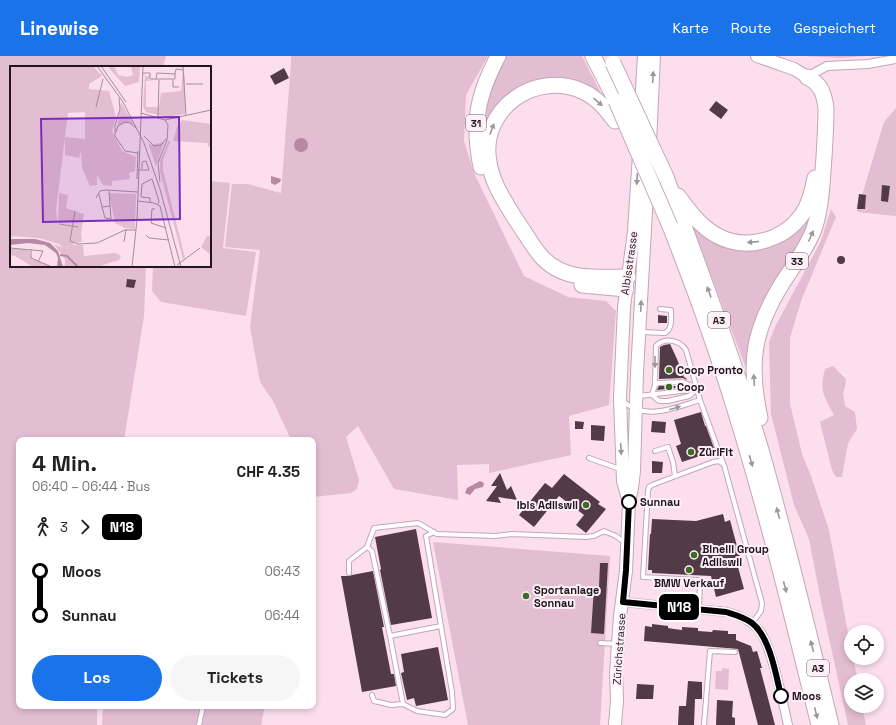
<!DOCTYPE html>
<html lang="de">
<head>
<meta charset="utf-8">
<style>
	:root { --surface:#fff; --page:#f6f6f6; --text:#222; --muted:#767676; --accent:#1a73e8 }
	body { margin:0; font-family:"Space Grotesk",sans-serif; background:var(--page); color:var(--text); height:100vh; display:flex; flex-direction:column; font-size:15px; white-space:nowrap }
	* { box-sizing:border-box; margin:0 }
	p { font-size:13px; color:var(--muted) }
	.icon { flex:none; width:22px; height:22px; fill:none; stroke:currentColor; stroke-width:2; stroke-linecap:round; stroke-linejoin:round }
	.map { position:relative; flex:1; overflow:hidden }
	.drawer { position:absolute; left:16px; top:381px; width:300px; height:272px; display:flex; flex-direction:column; background:var(--surface); border-radius:8px; box-shadow:0 2px 6px #0003 }
	.drawer>* { flex:none }
	.badge { padding:0 8px; border-radius:6px; font-size:14px; line-height:26px }
	.tools { position:absolute; left:844px; top:569px; display:grid; gap:8px }
	.tools a { display:grid; place-items:center; width:40px; height:40px; border-radius:50%; background:var(--surface); box-shadow:0 2px 6px #0003; font-size:20px }
	.map>.badge { position:absolute; translate:-50% -50%; box-shadow:0 0 0 2px #fff }
	.legs { display:flex; align-items:center; gap:6px; height:44px; padding:0 16px; font-size:13px }
	.legs p { margin-inline-start:auto }
	.headline { display:flex; align-items:center; justify-content:space-between; height:68px; padding:0 16px }
	h1 { font-size:22px; font-weight:700; line-height:30px }
	.button { display:flex; gap:8px; margin-top:auto; padding:8px 16px }
	.button a { flex:1; height:46px; border-radius:24px; background:var(--accent); color:#fff; font-size:16px; font-weight:700; line-height:46px; text-align:center }
	.button a+a { background:var(--page); color:var(--text) }
	ul { padding:0 16px; list-style:none }
	li { display:flex; align-items:center; gap:14px; height:44px; font-size:15px }
	li i { display:grid; place-items:center; width:6px; height:100%; margin:0 5px; background:currentColor }
	li i::after { content:''; width:10px; height:10px; margin:-5px; border:3px solid; border-radius:50%; background:var(--surface) }
	li p { margin-inline-start:auto }
	li:first-child i { background:linear-gradient(#0000 50%,currentColor 0) }
	li:last-child i { background:linear-gradient(currentColor 50%,#0000 0) }
	header { display:flex; align-items:center; gap:24px; box-sizing:border-box; height:56px; padding:0 20px; background:var(--accent); color:#fff }
	header strong { font-size:19px }
	nav { display:flex; gap:22px; margin-inline-start:auto; font-size:14px }
	.map>svg:first-child { display:block }
	.green { fill:#e3bdd1 }
	.water { fill:#b689a2 }
	.building { fill:#523a47 }
	.lines { fill:none; stroke-linecap:round; stroke-linejoin:round }
	.service-casing { stroke:#c3a7b6; stroke-width:6 }
	.minor-casing { stroke:#c3a7b6; stroke-width:10 }
	.secondary-casing { stroke:#c3a7b6; stroke-width:14 }
	.motorway-casing { stroke:#c3a7b6; stroke-width:17 }
	.service { stroke:#fff; stroke-width:4 }
	.minor { stroke:#fff; stroke-width:8 }
	.secondary { stroke:#fff; stroke-width:12 }
	.motorway { stroke:#fff; stroke-width:15 }
	.motorway-bridge-casing { stroke:#c3a7b6; stroke-width:17; stroke-linecap:butt }
	.motorway-bridge { stroke:#fff; stroke-width:15 }
	.oneway { fill:#9b9698 }
	.line-1-casing { stroke:#fff; stroke-width:9 }
	.line-1 { stroke:#000; stroke-width:6 }
	.poi-dot { fill:#406925; stroke:#fdf1f7; stroke-width:1.5 }
	.stop-1-dot { fill:#fff; stroke:#000; stroke-width:2 }
	.labels { text-anchor:middle; dominant-baseline:central; stroke-width:4; stroke-linejoin:round; paint-order:stroke }
	.shield { fill:#fdf1f7; stroke:#62585d; stroke-width:1 }
	.shield-label { font-size:10px; font-weight:bold; fill:#20161b }
	.street-label { font-size:11px; fill:#20161b; stroke:#fdf1f7 }
	.poi-label { font-size:11px; font-weight:bold; fill:#20161b; stroke:#fdf1f7; text-anchor:start }
	.stop-label { font-size:11px; font-weight:bold; fill:#20161b; stroke:#fdf1f7; text-anchor:start }
	.inset-river { fill:none; stroke:#b689a2; stroke-width:2 }
	.inset-road { fill:none; stroke:#a48e99; stroke-width:1 }
	.view { fill:#7b2cbf; fill-opacity:0.15; stroke:#7b2cbf; stroke-width:2 }
	.inset-edge { fill:none; stroke:#20161b; stroke-width:2 }
</style>
</head>
<body>
<header>
<strong>Linewise</strong>
<nav><a>Karte</a><a>Route</a><a>Gespeichert</a></nav>
</header>
<div class="map">
<svg width="896" height="669" viewBox="0 0 896 669">
	<rect width="100%" height="100%" fill="#fcdeed"/>
	<!-- green -->
	<path class="green" d="M0,0H166L163,11H11V210H146L144,260L124,384H19V650H97V669H0Z
		M291,0H488L466,39L464,85L474,117L524,220L568,241L606,245L616,255L609,349L569,360L571,399L489,417V408L457,409L458,444L394,433L358,370L346,381L359,424L357,433L351,437L313,441V384H291L273,345L260,326L250,271L260,194L225,191L232,128H248L281,137L291,7Z
		M503,0H582L606,47L532,27L483,85L486,36Z
		M803,0H866L841,2Z
		M896,52V160L857,156L884,66Z
		M210,125L230,127L223,192L256,196L246,260L161,246L152,235L153,210H210Z
		M815,138L812,169L747,315L691,166L715,183L784,181Z
		M831,153L836,161L801,245L790,282V348L802,398L811,420L829,474L851,593V602H853L858,624H851V650H862L866,669H848L822,550L809,483L794,449L771,358L769,286L775,271L821,185Z
		M833,310L846,323L845,331L843,337L845,350L855,356L857,373L848,387L842,421H836L832,414L820,366L834,359C824,339 819,336 825,313Z
		M433,486L610,500L600,669H468Z
		M722,612L729,613L728,634L715,633L716,615H722Z
		M103,650H265L261,669H102Z"/>
	<!-- water -->
	<path class="water" d="M294 89a7 7 0 1 1 14 0a7 7 0 1 1-14 0Z
		M271,120L281,123L280,126L275,129L271,127Z
		M480,425L484,427L483,431L475,433L470,439L465,437L467,432Z"/>
	<!-- building -->
	<path class="building" d="M284,12L289,22L275,29L270,20Z
		M716,45L728,54L721,63L709,54Z
		M882,129L890,130L888,146L881,145Z
		M859,138L866,139L865,153H857Z
		M837 204a4 4 0 1 1 8 0a4 4 0 1 1-8 0Z
		M127,223L136,224L134,232L126,231Z
		M658,259L667,260V267H658Z
		M670,288L677,303L684,321L686,322L687,324L683,322L659,323L660,291L664,289Z
		M659,330H682L686,331L657,334Z
		M701,356L705,370H706L715,395L682,406L676,390L681,388L674,364Z
		M575,365L584,366L583,373H575Z
		M652,365L666,366L665,377L651,376Z
		M591,369L605,370L604,385L591,384Z
		M652,405L663,406L662,417H652Z
		M500,417L507,434L511,430L517,444L498,441L501,447L486,445L497,430H491Z
		M564,418L600,446L598,448L606,453L586,477L576,469L584,459L559,440L534,471L519,459L545,427L552,432Z
		M723,458L725,466L730,464L742,509L738,511L744,533L716,541L711,520L652,517V514H648L650,478H651L652,463L696,465Z
		M416,473L432,562L391,569L380,514L381,513L375,481Z
		M600,507H608L604,578L591,577L594,531H599Z
		M373,515L384,571H382L391,618H394L396,630L362,636L341,520H349L352,519Z
		M652,568L668,570V572L674,573L682,574V571L698,572V575L712,576L713,574L728,575V578H736V584L751,590L753,596L757,595L762,612H760L775,669H758L738,593L644,585L645,570L652,571Z
		M438,591L448,644L416,650L414,642L407,644L401,617L404,616L401,598Z
		M688,625L702,626V643H695L694,669H678L679,650H686Z
		M637,628L654,629L653,643H636Z
		M717,644L733,645L732,661L735,662V669H716Z"/>
	<g class="lines">
		<!-- service casing -->
		<g class="service-casing">
			<path id="service" d="M640,276L665,277C673,272 671,262 671,254L660,253
				M655,329L658,327L683,326L697,332
				M652,339L659,345H668L689,340L698,333
				M639,340L698,333
				M700,344L723,407
				M623,345C645,366 677,351 700,344L686,294C680,284 664,281 656,290L655,329L652,339
				M655,395L668,391L673,406L675,420
				M589,402L617,412
				M367,491L372,495L390,580L441,570L426,480L434,476
				M349,517V505L367,491L374,472L418,467L437,478L495,480L512,478L586,481L594,480L604,475L616,480L625,487
				M699,553L700,527L698,524L643,521L648,435L649,431L652,429L713,406L719,405L724,409L762,547L761,555L752,567
				M390,580L403,648L417,655L445,659L453,653L452,636L441,570
				M600,587L618,588
				M372,639L374,645L391,649L403,648
				M199,669L203,650
				M704,669L710,595L735,596"/>
		</g>
		<!-- minor casing -->
		<g class="minor-casing">
			<path id="minor" d="M807,21L827,10L868,8L896,3
				M623,546L727,556C739,559 750,564 759,574C772,590 783,647 788,669"/>
		</g>
		<!-- secondary casing -->
		<g class="secondary-casing">
			<path id="secondary" d="M757,0L794,13L807,21
				M640,65L644,0
				M650,87L654,0
				M629,446L623,425L620,342L624,251L634,175L639,99
				M615,669L617,644L616,617L620,560L626,515L629,446L632,432L634,415L637,317L648,119"/>
		</g>
		<!-- motorway casing -->
		<g class="motorway-casing">
			<path id="motorway" d="M593,0L616,45
				M615,65C606,53 597,42 584,36C536,13 479,53 489,106C492,127 505,146 516,164C524,175 531,188 540,199C563,226 596,221 628,221
				M481,111C472,66 477,40 498,0
				M666,121C699,211 733,301 761,394C787,485 809,577 831,669
				M678,140C689,155 700,170 716,179C748,197 789,183 806,152C811,142 813,132 815,122
				M670,170C692,226 713,283 731,341C765,449 792,559 819,669
				M582,229L626,233
				M760,362C748,307 753,274 783,226C794,209 807,192 814,173C822,150 822,125 824,101C825,85 826,68 826,52C824,37 821,28 807,21"/>
		</g>
		<!-- service -->
		<use href="#service" class="service"/>
		<!-- minor -->
		<use href="#minor" class="minor"/>
		<!-- secondary -->
		<use href="#secondary" class="secondary"/>
		<!-- motorway -->
		<use href="#motorway" class="motorway"/>
		<!-- motorway-bridge casing -->
		<g class="motorway-bridge-casing">
			<path id="motorway-bridge" d="M613,7L666,121
				M616,45L670,170"/>
		</g>
		<!-- motorway-bridge -->
		<use href="#motorway-bridge" class="motorway-bridge"/>
	</g>
	<!-- one-way arrows -->
	<defs><path id="oneway-solid" d="M-6-.8H1V-3.2L6.5 0L1 3.2V.8H-6Z"/></defs>
	<g class="oneway">
		<use href="#oneway-solid" transform="translate(653 21) rotate(-87)"/>
		<use href="#oneway-solid" transform="translate(598 46) rotate(41)"/>
		<use href="#oneway-solid" transform="translate(492 73) rotate(-70)"/>
		<use href="#oneway-solid" transform="translate(637 123) rotate(93)"/>
		<use href="#oneway-solid" transform="translate(811 180) rotate(-66)"/>
		<use href="#oneway-solid" transform="translate(753 186) rotate(175)"/>
		<use href="#oneway-solid" transform="translate(709 236) rotate(-110)"/>
		<use href="#oneway-solid" transform="translate(641 250) rotate(-87)"/>
		<use href="#oneway-solid" transform="translate(655 306) rotate(90)"/>
		<use href="#oneway-solid" transform="translate(754 324) rotate(-93)"/>
		<use href="#oneway-solid" transform="translate(675 352) rotate(-18)"/>
		<use href="#oneway-solid" transform="translate(621 393) rotate(87)"/>
		<use href="#oneway-solid" transform="translate(751 405) rotate(74)"/>
		<use href="#oneway-solid" transform="translate(778 457) rotate(-105)"/>
		<use href="#oneway-solid" transform="translate(785 531) rotate(75)"/>
		<use href="#oneway-solid" transform="translate(812 590) rotate(-104)"/>
		<use href="#oneway-solid" transform="translate(816 657) rotate(76)"/>
	</g>
	<g class="lines">
		<!-- line-1 casing -->
		<g class="line-1-casing">
			<path id="line-1" d="M629,446L626,514L623,546L726,556C736,559 744,561 752,567C770,581 776,619 781,640"/>
		</g>
		<!-- line-1 -->
		<use href="#line-1" class="line-1"/>
	</g>
	<!-- markers -->
	<g class="poi-dot">
		<circle cx="669" cy="314" r="4"/>
		<circle cx="669" cy="331" r="4"/>
		<circle cx="691" cy="396" r="4"/>
		<circle cx="586" cy="449" r="4"/>
		<circle cx="694" cy="499" r="4"/>
		<circle cx="689" cy="514" r="4"/>
		<circle cx="526" cy="540" r="4"/>
	</g>
	<g class="stop-1-dot">
		<circle cx="629" cy="446" r="7"/>
		<circle cx="781" cy="640" r="7"/>
	</g>
	<g class="labels">
		<!-- shield labels -->
		<g class="shield">
			<rect x="466" y="59" width="20" height="16" rx="3"/>
			<rect x="786" y="197" width="22" height="16" rx="3"/>
			<rect x="708" y="256" width="22" height="16" rx="3"/>
			<rect x="807" y="604" width="22" height="16" rx="3"/>
		</g>
		<g class="shield-label">
			<text x="476" y="67">31</text>
			<text x="797" y="205">33</text>
			<text x="719" y="264">A3</text>
			<text x="818" y="612">A3</text>
		</g>
		<!-- street labels -->
		<g class="street-label">
			<text transform="translate(629 207) rotate(-82)">Albisstrasse</text>
			<text transform="translate(619 593) rotate(-86)">Zürichstrasse</text>
		</g>
		<!-- poi labels -->
		<g class="poi-label">
			<text x="677" y="314">Coop Pronto</text>
			<text x="677" y="331">Coop</text>
			<text x="699" y="396">ZüriFit</text>
			<text x="578" y="449" text-anchor="end">Ibis Adliswil</text>
			<text x="702" y="493">Binelli Group<tspan x="702" dy="13">Adliswil</tspan></text>
			<text x="689" y="527" text-anchor="middle">BMW Verkauf</text>
			<text x="534" y="534">Sportanlage<tspan x="534" dy="13">Sonnau</tspan></text>
		</g>
		<!-- stop labels -->
		<g class="stop-label">
			<text x="640" y="446">Sunnau</text>
			<text x="792" y="640">Moos</text>
		</g>
	</g>
	<!-- overview -->
	<g transform="translate(10 10)">
		<rect width="201" height="201" fill="#fcdeed"/>
		<path d="M0,0H83L92,10L79,18V23L99,25L106,51L102,65L112,85L126,91L125,105L119,107L120,113L102,115V120L93,119L87,109V119L80,120L72,102L71,86L69,92L55,89V71L75,73V46L58,47L46,144L48,158L49,127L58,129L56,142L74,148L71,167L72,176L63,177V179H73L74,190L105,187L111,190L109,194L87,201H55V193L44,178L53,182L49,178L29,172L0,170ZM100,0H104L108,9L117,11L123,9L121,0H130L129,16L115,20L99,2ZM170,0H172L174,6L175,13V48L157,51L136,46L133,41L135,8L136,11L140,9L139,14H146L136,15V41H146L148,15L146,41L149,42L151,27L171,25L173,4ZM111,36L124,59L118,56L107,61ZM172,54L201,58V81L198,80V77L163,75L167,61ZM159,74L160,76L153,94V104L175,192L173,193L150,106V95ZM154,76L146,100L138,77L141,79ZM99,127L126,128L125,163L115,162L105,157ZM197,170H201V189L191,181ZM0,183H19L21,192L42,201H23L5,190L0,189Z" fill="#e3bdd1"/>
		<path d="M0,173H25L40,177L48,185L53,201H47L48,192L46,187L35,179L18,177L0,179Z" fill="#b689a2"/>
		<path class="inset-river" d="M50,189L57,190L68,201"/>
		<path class="inset-road" d="M87,0L113,36L134,77L150,123L171,201M91,0L116,36M173,0L176,49M133,7H140V13H146M147,7L165,8V13H146ZM165,8L166,3L173,4M163,14V21H169M176,18H193M109,32L110,43L105,59V70L115,85L128,87M86,41L93,13M131,47L155,54M148,51L149,14M155,54L201,44M106,66L108,60L114,56L120,57L126,62M134,70L144,80L151,79L156,73M128,104H139L136,95L132,96V103M127,113L128,85M150,116L148,97L157,74L158,59L155,54M89,128L92,141L100,140L99,125M86,132L90,125L96,124L128,126M128,135L144,137L150,140L165,201M140,136V132L131,131L132,118L142,113L149,135L148,138M92,141L95,152L101,153L100,140M145,143H142L141,157L156,162M65,145L60,175L68,178L87,177L115,164H126M49,158L68,161M136,169L139,172L159,174M114,176L116,163M0,182L33,185L28,196M21,183V192L42,201M167,199L190,182M122,201L127,154L133,0"/>
		<path class="view" d="M169,51L170,153L33,156L31,53Z"/>
		<rect width="201" height="201" class="inset-edge"/>
	</g>
</svg>
<div class="tools">
<a><svg class="icon" aria-label="locate" viewBox="0 0 24 24"><circle cx="12" cy="12" r="6"/><path d="M12 2v4M12 18v4M2 12h4M18 12h4"/></svg></a>
<a><svg class="icon" aria-label="layers" viewBox="0 0 24 24"><path d="M12 4l9 5-9 5-9-5zM3 14l9 5 9-5"/></svg></a>
</div>
<b class="badge" style="left:679px;top:551px;background:#000;color:#fff">N18</b>
<section class="drawer">
<div class="headline"><div><h1>4 Min.</h1><p>06:40 – 06:44 · Bus</p></div><b>CHF 4.35</b></div>
<div class="legs"><svg class="icon" aria-label="walk" viewBox="0 0 24 24"><circle cx="13" cy="4" r="2"/><path d="M13 8l-2 6 4 7M11 14l-3 7M7 12l3-4h3l4 4"/></svg>3<svg class="icon" aria-label="forward" viewBox="0 0 24 24"><path d="M9 5l7 7-7 7"/></svg><b class="badge" style="background:#000;color:#fff">N18</b></div>
<ul>
<li><i style="color:#000"></i><b>Moos</b><p>06:43</p></li>
<li><i style="color:#000"></i><b>Sunnau</b><p>06:44</p></li>
</ul>
<div class="button"><a>Los</a><a>Tickets</a></div>
</section>
</div>
</body>
</html>
